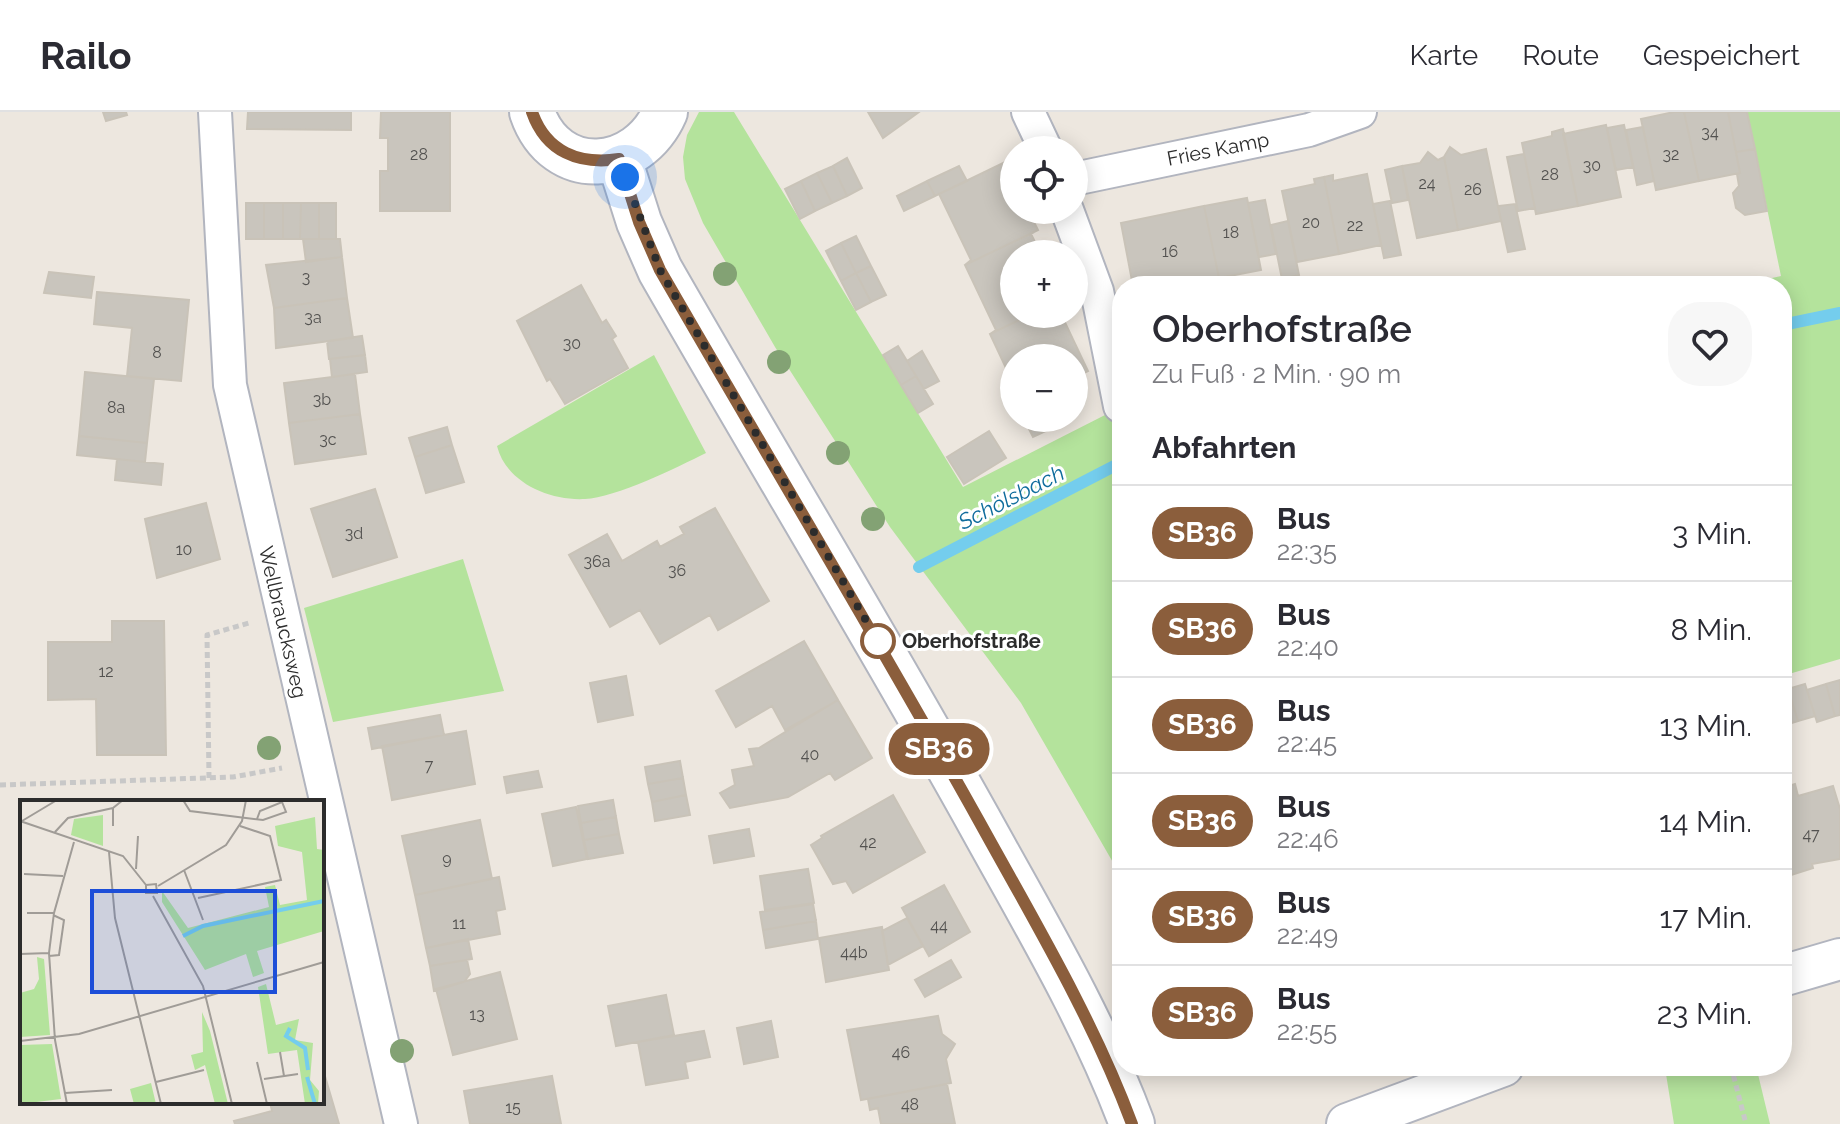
<!DOCTYPE html>
<html lang="de">
<head>
<meta charset="utf-8">
<style>
	:root { --surface:#fff; --page:#f7f7f7; --text:#2b2b33; --muted:#7c7c81; --line:#e1e1e2 }
	body { margin:0; font-family:Raleway,sans-serif; background:var(--page); color:var(--text); height:100vh; display:flex; flex-direction:column; font-size:30px; white-space:nowrap }
	* { box-sizing:border-box; margin:0 }
	p { font-size:26px; color:var(--muted) }
	.icon { flex:none; width:44px; height:44px; fill:none; stroke:currentColor; stroke-width:2; stroke-linecap:round; stroke-linejoin:round }
	.map { position:relative; flex:1; overflow:hidden }
	.drawer { position:absolute; left:1112px; top:164px; width:680px; height:800px; display:flex; flex-direction:column; background:var(--surface); border-radius:32px; box-shadow:0 4px 20px #0003 }
	.drawer>* { flex:none }
	.badge { padding:0 16px; border-radius:26px; font-size:28px; line-height:52px }
	.controls { position:absolute; left:1000px; top:24px; display:grid; gap:16px }
	.controls a { display:grid; place-items:center; width:88px; height:88px; border-radius:50%; background:var(--surface); box-shadow:0 4px 20px #0003; font-size:40px }
	.you { position:absolute; width:40px; height:40px; margin:-20px; border:6px solid #fff; border-radius:50%; background:#1a73e8; box-shadow:0 0 0 12px #1a73e833 }
	.map>.badge { position:absolute; translate:-50% -50%; box-shadow:0 0 0 4px #fff }
	h2 { padding:0 40px; font-size:30px; line-height:72px }
	.round { display:grid; place-items:center; flex:none; width:84px; height:84px; border-radius:32px; background:var(--page) }
	.summary { display:flex; align-items:center; justify-content:space-between; height:136px; padding:0 40px }
	h1 { font-size:38px; font-weight:600; line-height:60px }
	ul { padding:0; list-style:none }
	li { display:flex; align-items:center; gap:24px; height:96px; padding:0 40px; border-top:2px solid var(--line) }
	li div { flex:1 }
	li b { display:block; font-size:30px }
	li em { font-style:normal }
	li .badge { min-width:88px; font-weight:700; text-align:center }
	header { display:flex; align-items:center; gap:48px; box-sizing:border-box; height:112px; padding:0 40px; background:var(--surface); border-bottom:2px solid var(--line) }
	header strong { font-size:38px }
	nav { display:flex; gap:44px; margin-inline-start:auto; font-size:28px }
	.map>svg:first-child { display:block }
	.green { fill:#b4e39c }
	.lines { fill:none; stroke-linecap:round; stroke-linejoin:round }
	.stream { stroke:#74cded; stroke-width:12 }
	.building { fill:#c9c5bd; stroke:#c9c3b8; stroke-width:2 }
	.minor-casing { stroke:#b2b5bf; stroke-width:36 }
	.tertiary-casing { stroke:#b2b5bf; stroke-width:44 }
	.secondary-casing { stroke:#b2b5bf; stroke-width:48 }
	.path { stroke:#c8c8c8; stroke-width:5; stroke-dasharray:6 4; stroke-linecap:butt }
	.minor { stroke:#fff; stroke-width:32 }
	.tertiary { stroke:#fff; stroke-width:40 }
	.secondary { stroke:#fff; stroke-width:44 }
	.tree { fill:#83a274 }
	.line-casing { stroke:#fff; stroke-width:18 }
	.line { stroke:#8b5e3c; stroke-width:12 }
	.walk { stroke:#2c2c2c; stroke-width:8; stroke-dasharray:0 14.4 }
	.stop-dot { fill:#fff; stroke:#8b5e3c; stroke-width:4 }
	.labels { text-anchor:middle; dominant-baseline:central; stroke-width:6; stroke-linejoin:round; paint-order:stroke }
	.number-label { font-size:16px; fill:#535250 }
	.street-label { font-size:20px; fill:#2c2c2c; stroke:#fff }
	.stop-label { font-size:20px; font-weight:bold; fill:#2c2c2c; stroke:#fff; text-anchor:start }
	.water-label { font-size:22px; font-style:italic; fill:#0f6c9c; stroke:#fff }
	.inset-river { fill:none; stroke:#74cded; stroke-width:4 }
	.inset-road { fill:none; stroke:#a09c97; stroke-width:2 }
	.view { fill:#1d4ed8; fill-opacity:0.15; stroke:#1d4ed8; stroke-width:4 }
	.inset-edge { fill:none; stroke:#2c2c2c; stroke-width:4 }
</style>
</head>
<body>
<header>
<strong>Railo</strong>
<nav><a>Karte</a><a>Route</a><a>Gespeichert</a></nav>
</header>
<div class="map">
<svg width="1840" height="1012" viewBox="0 0 1840 1012">
	<rect width="100%" height="100%" fill="#ede7df"/>
	<!-- green -->
	<path class="green" d="M699,0H734L963,375L1105,303L1122,299V766L1021,591L890,415L775,235L703,111L685,67L683,45L687,23Z
		M1747,0H1840V547L1782,564V174H1735L1781,164Z
		M654,243L706,341C678,355 615,386 585,387C548,389 506,370 497,334Z
		M463,447L504,579L333,610L304,496Z
		M1694,954H1756L1770,1012H1674L1666,962Z"/>
	<g class="lines">
		<!-- stream -->
		<path class="stream" d="M1782,213L1840,201
			M919,455L1122,350"/>
	</g>
	<!-- building -->
	<path class="building" d="M103,0H126L127,3L106,9Z
		M248,0H351V18L247,17Z
		M381,0H450V99H380V59H388V26H380Z
		M868,0H919L883,26Z
		M1674,0H1684L1699,69L1656,78L1641,7Z
		M1684,0H1728L1740,61L1699,69Z
		M1728,0H1747L1755,37L1736,40Z
		M1606,13L1621,85L1578,94L1563,22Z
		M1624,13L1633,55L1616,58L1607,16Z
		M1643,15L1654,69L1637,73L1626,18Z
		M1563,17L1578,94L1536,102L1522,31L1552,24V20Z
		M1450,35L1461,43L1486,37L1501,109L1458,118L1444,45Z
		M1755,37L1767,99L1745,103L1736,96L1733,81L1739,74L1737,62L1740,61L1736,40Z
		M1428,40L1438,48L1444,45L1458,118L1417,126L1402,54L1420,51Z
		M1524,42L1535,96L1518,99L1507,45Z
		M847,46L862,76L847,84L833,54Z
		M1005,50L1014,68V98H1028L1038,118L965,153L971,148L939,82Z
		M833,54L847,84L832,91L817,61Z
		M959,54L967,69L935,84L927,69Z
		M1402,54L1408,88L1392,91L1385,58Z
		M817,61L832,91L815,99L801,69Z
		M1367,62L1381,133L1339,142L1324,65L1333,63V69Z
		M1324,65L1339,142L1297,150L1282,79L1315,72L1314,67Z
		M801,69L815,99L800,107L785,77Z
		M927,69L935,84L904,99L897,84Z
		M1247,86L1261,158L1219,166L1204,94Z
		M1265,88L1276,142L1259,145L1248,91Z
		M1390,89L1401,143L1384,146L1373,92Z
		M246,91H264V127H246Z
		M264,91H283V127H264Z
		M283,91H301L300,127H283Z
		M301,91H319V127H300Z
		M319,91H336V127H319Z
		M1515,92L1525,137L1508,140L1498,94Z
		M1204,94L1219,166L1179,174H1133L1121,111Z
		M1288,109L1299,163L1282,167L1271,113Z
		M1038,118L1031,122L1041,142H1014V202H1032L990,222L996,218L965,153Z
		M856,124L871,154L856,161L841,131Z
		M303,127H340L342,145L306,150Z
		M841,131L856,161L841,169L826,139Z
		M342,145L347,186L274,196L266,153Z
		M871,154L886,183L871,190L856,161Z
		M49,160L94,165L91,186L44,181Z
		M856,161L871,190L856,198L841,169Z
		M581,173L602,211L606,208L616,224L612,227L628,256L565,292L550,267L547,269L517,209Z
		M97,180L189,188L181,269L127,264L132,216L94,212Z
		M347,186L353,226L276,236L274,196Z
		M1032,202H1061L1088,259L1074,266V246H1014V273L990,222Z
		M362,224L365,243L329,247L327,229Z
		M898,234L916,264L901,273L883,243Z
		M922,239L939,269L924,277L907,249Z
		M365,243L367,260L332,265L330,247Z
		M85,260L154,267L147,331L79,324Z
		M355,262L360,302L289,311L284,271Z
		M916,264L933,292L918,301L901,273Z
		M360,302L366,342L295,352L289,311Z
		M1032,306H1061L1063,311L1033,325L1025,309Z
		M447,315L452,333L415,345L409,326Z
		M989,319L1006,346L964,372L947,345Z
		M79,324L147,331L145,350L77,343Z
		M452,333L464,370L426,381L415,345Z
		M117,347L163,352L161,373L115,368Z
		M375,377L397,445L333,465L311,397Z
		M206,391L220,447L157,466L145,407Z
		M715,396L769,489L718,518L710,503L660,532L640,498L610,515L569,443L607,422L622,449L657,429L660,435L684,422L680,415Z
		M112,509H164L166,643H97L96,587L48,588V530H112Z
		M804,529L838,588L785,618L772,594L736,615L716,579Z
		M626,564L633,603L598,610L590,571Z
		M1840,568V603L1835,604L1826,572Z
		M1805,572L1815,604L1798,609L1788,577Z
		M1826,572L1835,604L1817,610L1807,578Z
		M1788,577L1798,609L1782,614V579Z
		M838,588L872,646L835,668L830,661L788,685L730,696L720,681L735,673L732,658L754,654L749,637L759,636Z
		M440,603L444,623L372,637L368,616Z
		M466,619L475,672L392,688L382,634Z
		M680,649L683,666L648,672L645,655Z
		M538,659L542,675L507,681L504,665Z
		M683,666L686,683L652,690L648,672Z
		M1795,672L1798,684L1833,674L1840,697V747L1812,752L1813,756L1782,766V676Z
		M686,683L690,703L655,709L652,690Z
		M893,683L925,740L853,781L846,769L833,772L811,733L822,726L821,724Z
		M613,688L616,705L581,711L578,694Z
		M576,695L587,747L553,754L542,702Z
		M616,705L619,722L584,728L581,711Z
		M480,708L492,767L415,783L402,724Z
		M749,717L754,744L714,751L709,724Z
		M619,722L623,741L588,747L584,728Z
		M808,757L814,791L765,798L760,764Z
		M499,765L505,797L496,799L500,822L426,836L415,783Z
		M944,773L970,820L929,844L902,796Z
		M813,792L816,809L763,818L760,800Z
		M907,806L923,834L888,853L882,819Z
		M816,809L818,827L766,836L763,818Z
		M882,815L889,858L826,870L819,826Z
		M468,827L472,847L430,854L426,836Z
		M467,848L470,862L464,870L434,879L430,854Z
		M951,848L961,865L925,885L915,868Z
		M500,860L517,927L453,943L436,877Z
		M666,883L674,923L616,934L608,894Z
		M938,904L942,922L955,932L946,947L951,971L861,988L847,918Z
		M771,909L778,945L744,952L737,916Z
		M704,919L710,945L685,950L688,966L646,973L638,930Z
		M322,954L339,1012H235L234,1009L272,999L270,990H322Z
		M552,964L561,1012H470L464,979Z
		M947,972L955,1012H881L878,996L870,998L868,987Z"/>
	<g class="lines">
		<!-- minor casing -->
		<g class="minor-casing">
			<path id="minor" d="M215,0L230,273L401,1012
				M1028,0L1046,38
				M1074,67L1309,18L1360,0
				M1067,98L1097,179L1120,294"/>
		</g>
		<!-- tertiary casing -->
		<g class="tertiary-casing">
			<path id="tertiary" d="M1782,864L1840,847
				M1347,1012L1503,954"/>
		</g>
		<!-- secondary casing -->
		<g class="secondary-casing">
			<path id="secondary" d="M532,0C556,70 638,62 665,0
				M619,47L639,110L660,158C766,343 876,524 979,709C1033,807 1093,907 1132,1012"/>
		</g>
		<!-- path -->
		<path class="path" d="M209,666L207,523L249,511
			M0,673L233,665L282,656
			M1731,954L1746,1012"/>
		<!-- minor -->
		<use href="#minor" class="minor"/>
		<!-- tertiary -->
		<use href="#tertiary" class="tertiary"/>
		<!-- secondary -->
		<use href="#secondary" class="secondary"/>
	</g>
	<!-- trees -->
	<g class="tree">
		<circle cx="725" cy="162" r="12"/>
		<circle cx="779" cy="250" r="12"/>
		<circle cx="838" cy="341" r="12"/>
		<circle cx="873" cy="407" r="12"/>
		<circle cx="269" cy="636" r="12"/>
		<circle cx="402" cy="939" r="12"/>
	</g>
	<g class="lines">
		<!-- line casing -->
		<g class="line-casing">
			<path id="line" d="M532,0C546,40 579,53 619,47L639,110L660,158C766,342 876,524 979,709C1033,807 1093,907 1132,1012"/>
		</g>
		<!-- line -->
		<use href="#line" class="line"/>
		<!-- walk -->
		<path class="walk" d="M625,65L660,158L878,529"/>
	</g>
	<!-- markers -->
	<circle class="stop-dot" cx="878" cy="529" r="16"/>
	<g class="labels">
		<!-- number labels -->
		<g class="number-label">
			<text x="1710" y="20">34</text>
			<text x="419" y="42">28</text>
			<text x="1671" y="42">32</text>
			<text x="1592" y="53">30</text>
			<text x="1550" y="62">28</text>
			<text x="1427" y="71">24</text>
			<text x="1473" y="77">26</text>
			<text x="1311" y="110">20</text>
			<text x="1355" y="113">22</text>
			<text x="1231" y="120">18</text>
			<text x="1170" y="139">16</text>
			<text x="306" y="165">3</text>
			<text x="313" y="205">3a</text>
			<text x="572" y="231">30</text>
			<text x="157" y="240">8</text>
			<text x="322" y="287">3b</text>
			<text x="116" y="295">8a</text>
			<text x="328" y="327">3c</text>
			<text x="354" y="421">3d</text>
			<text x="184" y="437">10</text>
			<text x="597" y="449">36a</text>
			<text x="677" y="458">36</text>
			<text x="106" y="559">12</text>
			<text x="810" y="642">40</text>
			<text x="429" y="653">7</text>
			<text x="1811" y="722">47</text>
			<text x="868" y="730">42</text>
			<text x="447" y="746">9</text>
			<text x="459" y="811">11</text>
			<text x="939" y="813">44</text>
			<text x="854" y="840">44b</text>
			<text x="477" y="902">13</text>
			<text x="901" y="940">46</text>
			<text x="910" y="992">48</text>
			<text x="513" y="995">15</text>
		</g>
		<!-- street labels -->
		<g class="street-label">
			<text transform="translate(1218 37) rotate(-11)">Fries Kamp</text>
			<text transform="translate(283 510) rotate(77)">Wellbraucksweg</text>
		</g>
		<!-- stop labels -->
		<g class="stop-label">
			<text x="902" y="529">Oberhofstraße</text>
		</g>
		<!-- water labels -->
		<g class="water-label">
			<text transform="translate(1011 385) rotate(-27)">Schölsbach</text>
		</g>
	</g>
	<!-- overview -->
	<g transform="translate(20 688)">
		<rect width="304" height="304" fill="#ede7df"/>
		<path d="M83,15V46L51,35L54,19ZM295,17L297,49L304,50V131L237,151L244,173L233,177L226,154L185,170L142,102V91L168,128L249,107L245,87L255,85L260,105L287,100L282,52L258,46L255,26ZM17,157L24,159L30,235L0,237V193L14,189L19,179ZM246,184L256,225L279,219L275,240L293,243L290,280L299,291L298,304H285L277,250L248,254L238,187ZM182,212L190,231L208,304H195L185,265L175,270L171,255L183,252ZM32,244L41,299L0,304V245ZM131,283L136,304H114L110,289Z" fill="#b4e39c"/>
		<path class="inset-river" d="M163,136L183,126L304,101M270,228L266,236L285,248L288,270M287,277L295,304"/>
		<path class="inset-road" d="M163,0L170,11L243,20L266,12L262,2L240,11L237,19M0,21L103,56L126,85V93H137L136,84L126,85M2,21L37,0M93,26V8L103,0M35,32L48,18L93,8M89,52L95,118L141,304M116,69L118,36M164,70L183,120M4,74L43,76M138,86L206,45L222,21L226,0M133,96L183,186L212,304M178,98L261,80L250,36L220,26M7,113H34M0,154L29,153M29,156L39,155L44,120L33,115M0,241L59,234L304,162M260,252L264,276M237,262L247,304M244,279L278,274M136,282L184,270M45,293L92,290M47,304L35,240L29,153L34,113L54,42"/>
		<path class="view" d="M72,91H255V192H72Z"/>
		<rect width="304" height="304" class="inset-edge"/>
	</g>
</svg>
<div class="controls">
<a><svg class="icon" aria-label="locate" viewBox="0 0 24 24"><circle cx="12" cy="12" r="6"/><path d="M12 2v4M12 18v4M2 12h4M18 12h4"/></svg></a>
<a>+</a>
<a>−</a>
</div>
<div class="you" style="left:625px;top:65px"></div>
<b class="badge" style="left:939px;top:637px;background:#8b5e3c;color:#fff">SB36</b>
<section class="drawer">
<div class="summary"><div><h1>Oberhofstraße</h1><p>Zu Fuß · 2 Min. · 90 m</p></div><a class="round"><svg class="icon" aria-label="heart" viewBox="0 0 24 24"><path d="M12 20l-8-8c-3-5 5-10 8-4 3-6 11-1 8 4z"/></svg></a></div>
<h2>Abfahrten</h2>
<ul>
<li><span class="badge" style="background:#8b5e3c;color:#fff">SB36</span><div><b>Bus</b><p>22:35</p></div><em>3 Min.</em></li>
<li><span class="badge" style="background:#8b5e3c;color:#fff">SB36</span><div><b>Bus</b><p>22:40</p></div><em>8 Min.</em></li>
<li><span class="badge" style="background:#8b5e3c;color:#fff">SB36</span><div><b>Bus</b><p>22:45</p></div><em>13 Min.</em></li>
<li><span class="badge" style="background:#8b5e3c;color:#fff">SB36</span><div><b>Bus</b><p>22:46</p></div><em>14 Min.</em></li>
<li><span class="badge" style="background:#8b5e3c;color:#fff">SB36</span><div><b>Bus</b><p>22:49</p></div><em>17 Min.</em></li>
<li><span class="badge" style="background:#8b5e3c;color:#fff">SB36</span><div><b>Bus</b><p>22:55</p></div><em>23 Min.</em></li>
</ul>
</section>
</div>
</body>
</html>
